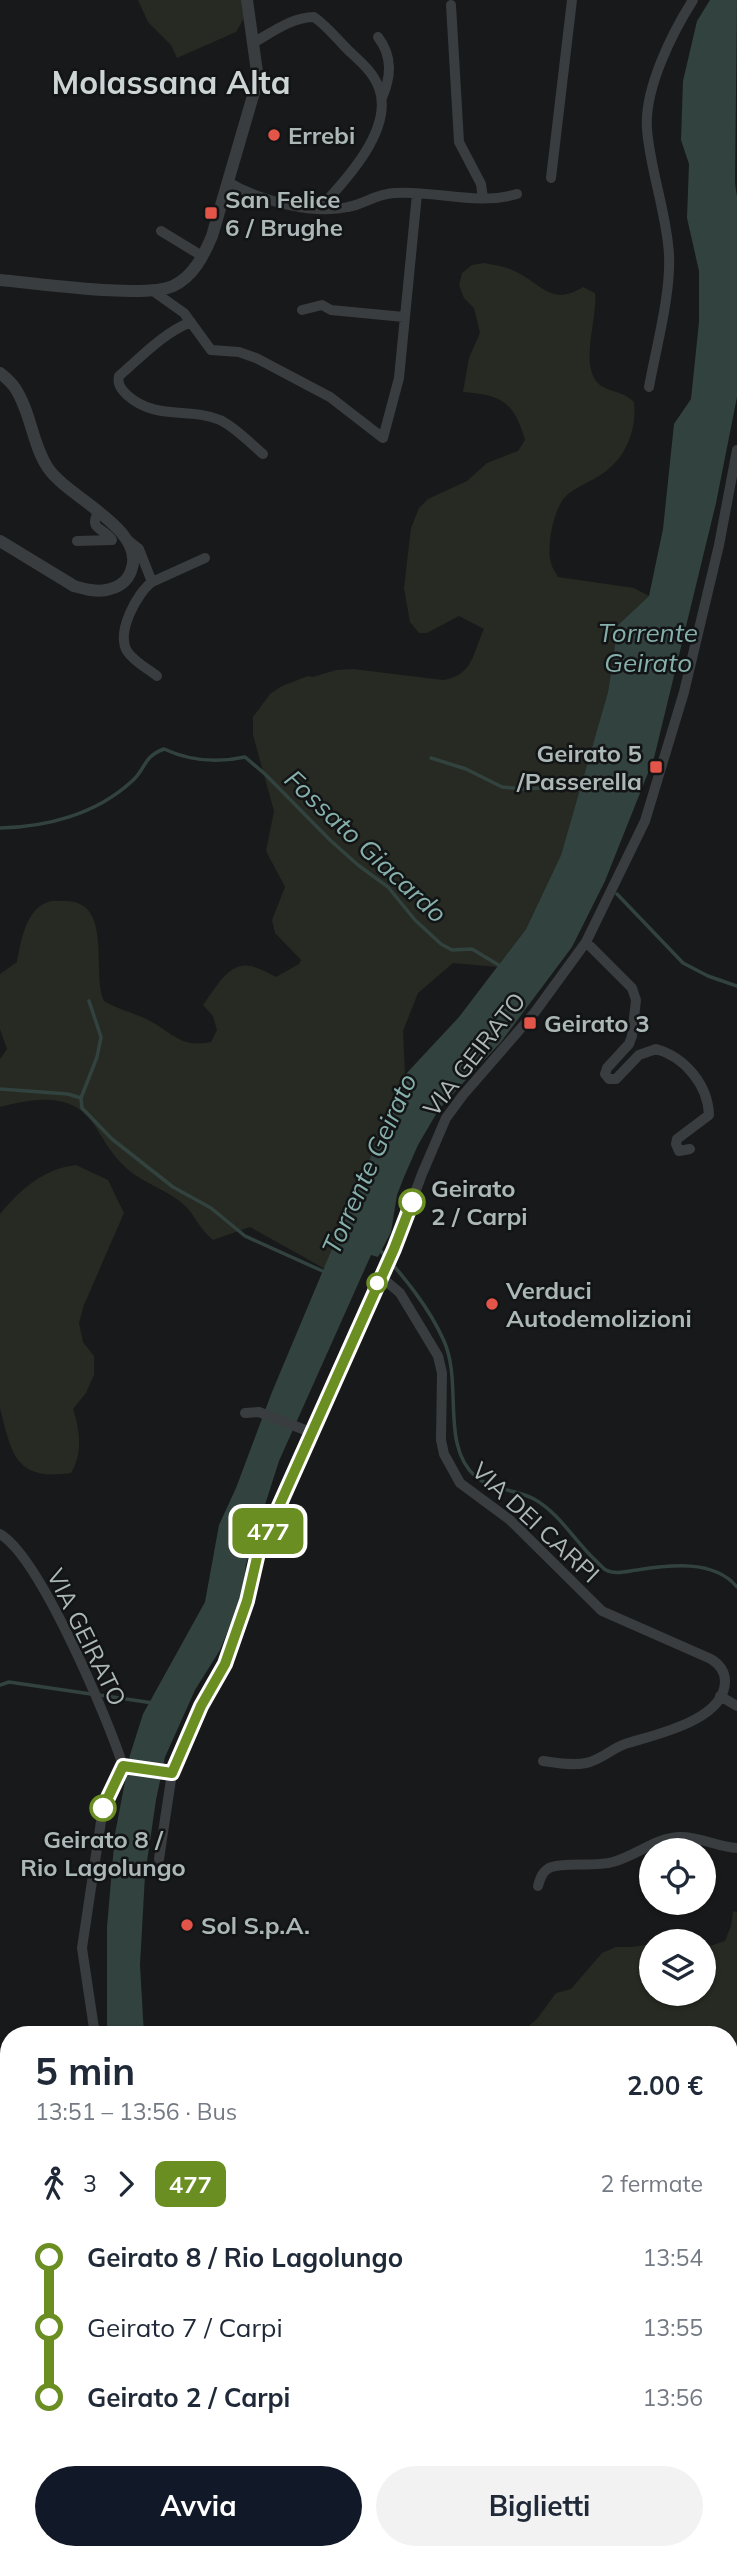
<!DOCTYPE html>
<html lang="it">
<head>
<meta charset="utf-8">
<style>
	:root { --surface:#fff; --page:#f2f2f3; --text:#1f2937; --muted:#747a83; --accent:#111827 }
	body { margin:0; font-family:Mulish,sans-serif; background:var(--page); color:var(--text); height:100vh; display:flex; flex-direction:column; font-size:26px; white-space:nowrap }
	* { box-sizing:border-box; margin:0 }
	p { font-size:23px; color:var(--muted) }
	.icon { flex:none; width:38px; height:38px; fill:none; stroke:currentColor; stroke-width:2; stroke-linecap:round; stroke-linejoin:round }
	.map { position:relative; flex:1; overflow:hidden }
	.sheet { position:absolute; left:0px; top:2026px; width:738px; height:534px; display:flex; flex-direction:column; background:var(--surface); border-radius:28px 28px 0 0; box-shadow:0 2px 5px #0004 }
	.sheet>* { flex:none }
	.badge { padding:0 14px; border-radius:10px; font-size:24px; line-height:46px }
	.tools { position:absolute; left:639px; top:1838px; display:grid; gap:14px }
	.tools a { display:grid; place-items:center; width:77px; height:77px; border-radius:50%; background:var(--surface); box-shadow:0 2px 5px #0004; font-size:35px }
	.map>.badge { position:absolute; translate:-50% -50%; box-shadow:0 0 0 4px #fff }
	.legs { display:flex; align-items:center; gap:10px; height:77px; padding:0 35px; font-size:23px }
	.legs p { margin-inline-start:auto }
	.head { display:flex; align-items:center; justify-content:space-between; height:119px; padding:0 35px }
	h1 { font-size:38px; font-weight:700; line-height:52px }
	.button { display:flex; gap:14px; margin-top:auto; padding:14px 35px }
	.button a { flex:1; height:80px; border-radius:42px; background:var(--accent); color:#fff; font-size:28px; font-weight:700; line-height:80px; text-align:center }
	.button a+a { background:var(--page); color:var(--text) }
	ul { padding:0 35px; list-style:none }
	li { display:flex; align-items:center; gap:24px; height:70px; font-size:26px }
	li i { display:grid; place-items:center; width:10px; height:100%; margin:0 9px; background:currentColor }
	li i::after { content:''; width:18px; height:18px; margin:-9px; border:5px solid; border-radius:50%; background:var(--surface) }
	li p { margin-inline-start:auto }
	li:first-child i { background:linear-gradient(#0000 50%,currentColor 0) }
	li:last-child i { background:linear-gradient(currentColor 50%,#0000 0) }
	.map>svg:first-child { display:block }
	.green { fill:#262a22 }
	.water { fill:#32423f }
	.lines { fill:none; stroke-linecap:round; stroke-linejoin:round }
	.stream { stroke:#32423f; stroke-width:3.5 }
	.minor { stroke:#393d3f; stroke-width:10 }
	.tertiary { stroke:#393d3f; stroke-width:12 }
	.line-1-casing { stroke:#fff; stroke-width:16 }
	.line-1 { stroke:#6b8e23; stroke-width:10 }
	.poi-dot { fill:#e25548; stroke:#131415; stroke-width:2.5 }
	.stop-1-dot { fill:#fff; stroke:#6b8e23; stroke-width:3.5 }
	.labels { text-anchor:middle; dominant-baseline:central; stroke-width:5; stroke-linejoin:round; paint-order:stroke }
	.poi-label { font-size:24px; font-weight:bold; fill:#acb7b8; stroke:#131415; text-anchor:start }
	.street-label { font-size:24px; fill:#acb7b8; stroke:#131415 }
	.stop-label { font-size:24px; font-weight:bold; fill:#acb7b8; stroke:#131415; text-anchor:start }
	.water-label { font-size:26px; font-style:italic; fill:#86b0ab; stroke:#131415 }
	.district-label { font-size:32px; font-weight:bold; fill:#ccd4d5; stroke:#131415 }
</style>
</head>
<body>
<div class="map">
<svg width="737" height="2560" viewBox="0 0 737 2560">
	<rect width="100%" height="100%" fill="#18191a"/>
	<!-- green -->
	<path class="green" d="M138,0H241L244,18L236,32L177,58L171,45L148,22Z
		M484,263C493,265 504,266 512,270C540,281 550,308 583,287L595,293C598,320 578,366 600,385C609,392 623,391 634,402C637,432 625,460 599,476C589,482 575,488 566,496C554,507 546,547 551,563C552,568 556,573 558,577L634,588L649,596L618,625L608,692L561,855L526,929L497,967L453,963L418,993L403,1031L405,1075L325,1269L250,1227L213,1240C199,1229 195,1214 183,1204C165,1188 141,1183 124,1166C111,1154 103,1138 93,1123C70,1091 33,1099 0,1107V1059L7,1049L0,1029V974L17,962C21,942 25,910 48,902C53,900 60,901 65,901C114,901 91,973 104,1001C119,1010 136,1013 150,1021C174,1034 181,1048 211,1042L217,1030L213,1016L203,1005C214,991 228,962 249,966C258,967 268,973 276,977L299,964L301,960L275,933L272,920L285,887L266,851L274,811L253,735V717L270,694L282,686L308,676L313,677L336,670L353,669L443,680C473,676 473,652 484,629L459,616L427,633H419L410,622L404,588L411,528L419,508L428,499L467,481L487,463L518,451L525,440C514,402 502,395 463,392L469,358L480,333L474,308L464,298L459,285L462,273L472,265Z
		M76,1165L108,1180L124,1213L84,1305L79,1323L83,1342L94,1356V1375L86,1393L73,1409C80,1429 83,1454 71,1473C15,1481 12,1455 0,1408V1214C21,1189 43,1169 76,1165Z
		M733,1911L737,1912V2560H0V2503L9,2489V2552H730V2035H517L537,2019L556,1993L571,1989L602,1953L616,1947H632L651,1944V1993H704V1945L710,1946L725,1941L731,1926Z"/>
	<!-- water -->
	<path class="water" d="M710,0H737L735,183L737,197V397L716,503L654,758L605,881L572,947L501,1042L439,1109L418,1145L404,1177L397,1195L391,1232L378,1257L371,1255L279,1461L246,1564L242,1596L220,1650L195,1690L165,1757L156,1800L145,1875L140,1965L144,2035H107V1927L115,1834L130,1755L143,1714L205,1602L219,1525L236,1488L272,1392L405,1075L459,1017L526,929L561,855L608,692L618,625L649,596L663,529L674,424L691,399L699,322V271L687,218L689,164L681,140L683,81L697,21Z
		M9,2316V2391L0,2408V2329Z"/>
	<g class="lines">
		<!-- stream -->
		<path class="stream" d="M431,758L466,769L502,787L522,789L583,786
			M0,828C47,827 96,814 131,782C146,770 142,757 164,749C190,761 218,763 245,757L265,774L330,840L358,865L388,887L415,920L441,944L452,950L472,949L502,967
			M617,894L683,963L708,976L737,986
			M89,1001L101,1037L97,1057L81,1098L82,1108L112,1139L173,1187L211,1208L245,1236L327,1273
			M0,1089L68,1094L81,1098
			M380,1250C404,1277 429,1307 444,1341C463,1384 440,1446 476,1477C493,1491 516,1489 534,1499C559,1513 574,1540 594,1559C598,1562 602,1568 606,1570C615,1575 628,1571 637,1570C669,1565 714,1559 737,1587
			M0,1685L9,1682L91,1694
			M99,1695L153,1703"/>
		<!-- minor -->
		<path class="minor" d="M451,5L459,142L481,184L483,198
			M378,37C393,57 391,77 382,98
			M253,43C271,33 292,17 314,17C327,26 337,39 349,51C361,62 373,72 379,88C394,129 346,180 320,208
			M551,178L572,0
			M228,182C257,200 314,215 348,207C364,204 376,194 394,193C435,190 476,206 517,194
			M161,231L202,256
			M153,291L184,313L211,350L239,352L256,358L330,397L383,438L399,378L417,194
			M302,310L322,305L331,310L404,317
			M191,322C163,333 141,357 119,376C117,384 121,389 127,395C156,421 189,407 220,420C235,427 250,443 263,454
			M649,387C656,348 671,294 669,255C667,214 650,170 647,129C644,89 672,33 693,0
			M77,541L112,540C105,528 88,530 98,513
			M129,541L139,549L152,582L205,558
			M152,582C137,593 116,632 127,651C133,661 148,669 157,676
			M586,942L632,988L636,1000L632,1036L629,1044L607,1068L605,1074L609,1079H616L639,1055L656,1049C685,1057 708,1085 709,1115L677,1139L676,1144L679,1151L690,1149
			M380,1276L400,1293L438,1356L442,1373L441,1440L444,1454L460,1483L510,1520L602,1611L711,1659C719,1664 725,1671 725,1681C725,1721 653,1735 625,1744C611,1749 601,1760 586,1763C572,1766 557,1763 543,1761
			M245,1413L259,1412L310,1432
			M0,1534C40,1557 108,1719 123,1766L103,1808L82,1948L95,2035
			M720,1696L737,1706
			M123,1766L172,1773
			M159,1859L172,1773L201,1706L225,1664L247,1601L258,1554L394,1249L422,1174L446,1118L463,1095L535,1012L586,942L645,821L684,692L719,545L737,450
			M538,1886C540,1879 542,1872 549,1868C561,1862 596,1867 613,1862C636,1856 655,1838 679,1837C699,1836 717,1847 737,1848
			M0,2316L9,2298"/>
		<!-- tertiary -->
		<path class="tertiary" d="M0,280C36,283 144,299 173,286C193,277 204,255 212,236L255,89L257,72L247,0
			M0,373C5,377 11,382 15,388C31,412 32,444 48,468C68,498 148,530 131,571C127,582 117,588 106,590C95,592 85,589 74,586L0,541"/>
	</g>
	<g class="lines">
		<!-- line-1 casing -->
		<g class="line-1-casing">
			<path id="line-1" d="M103,1808L123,1766L172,1773L201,1706L225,1664L247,1601L258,1553L394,1249L412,1202"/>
		</g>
		<!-- line-1 -->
		<use href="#line-1" class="line-1"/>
	</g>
	<!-- markers -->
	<g class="poi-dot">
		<circle cx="274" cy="135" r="7"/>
		<rect x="204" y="206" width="14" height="14" rx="3.5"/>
		<rect x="649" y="760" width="14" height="14" rx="3.5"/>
		<rect x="523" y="1016" width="14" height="14" rx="3.5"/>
		<circle cx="492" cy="1304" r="7"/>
		<circle cx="187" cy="1925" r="7"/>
	</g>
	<g class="stop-1-dot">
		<circle cx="412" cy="1202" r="12"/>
		<circle cx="377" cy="1283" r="9"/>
		<circle cx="103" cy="1808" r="12"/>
	</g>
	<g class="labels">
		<!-- poi labels -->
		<g class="poi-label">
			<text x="288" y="135">Errebi</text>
			<text x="225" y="199">San Felice<tspan x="225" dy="28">6 / Brughe</tspan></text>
			<text x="642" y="753" text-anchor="end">Geirato 5<tspan x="642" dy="28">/Passerella</tspan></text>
			<text x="544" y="1023">Geirato 3</text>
			<text x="506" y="1290">Verduci<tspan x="506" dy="28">Autodemolizioni</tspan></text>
			<text x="201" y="1925">Sol S.p.A.</text>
		</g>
		<!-- street labels -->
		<g class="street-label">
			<text transform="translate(474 1054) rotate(-52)">VIA GEIRATO</text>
			<text transform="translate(536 1522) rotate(43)">VIA DEI CARPI</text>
			<text transform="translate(87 1637) rotate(64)">VIA GEIRATO</text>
		</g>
		<!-- stop labels -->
		<g class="stop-label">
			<text x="431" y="1188">Geirato<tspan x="431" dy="28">2 / Carpi</tspan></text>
			<text x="103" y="1839" text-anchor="middle">Geirato 8 /<tspan x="103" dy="28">Rio Lagolungo</tspan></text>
		</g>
		<!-- water labels -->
		<g class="water-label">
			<text x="648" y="632">Torrente<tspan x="648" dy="30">Geirato</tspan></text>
			<text transform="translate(366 846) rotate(43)">Fossato Giacardo</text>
			<text transform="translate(369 1164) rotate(-66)">Torrente Geirato</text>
		</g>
		<!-- district labels -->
		<g class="district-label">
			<text x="171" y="82">Molassana Alta</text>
		</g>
	</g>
</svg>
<div class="tools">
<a><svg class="icon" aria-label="locate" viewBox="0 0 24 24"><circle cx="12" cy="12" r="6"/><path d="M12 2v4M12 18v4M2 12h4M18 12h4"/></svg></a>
<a><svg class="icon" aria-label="layers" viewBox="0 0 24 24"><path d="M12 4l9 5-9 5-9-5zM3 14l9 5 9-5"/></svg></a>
</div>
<b class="badge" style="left:268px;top:1531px;background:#6b8e23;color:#fff">477</b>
<section class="sheet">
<div class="head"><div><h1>5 min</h1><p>13:51 – 13:56 · Bus</p></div><b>2.00 €</b></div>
<div class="legs"><svg class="icon" aria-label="walk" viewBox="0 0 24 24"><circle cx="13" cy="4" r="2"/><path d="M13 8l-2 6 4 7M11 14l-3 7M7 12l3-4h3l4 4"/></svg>3<svg class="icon" aria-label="forward" viewBox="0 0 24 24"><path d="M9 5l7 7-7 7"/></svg><b class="badge" style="background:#6b8e23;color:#fff">477</b><p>2 fermate</p></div>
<ul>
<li><i style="color:#6b8e23"></i><b>Geirato 8 / Rio Lagolungo</b><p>13:54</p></li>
<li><i style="color:#6b8e23"></i><span>Geirato 7 / Carpi</span><p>13:55</p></li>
<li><i style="color:#6b8e23"></i><b>Geirato 2 / Carpi</b><p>13:56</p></li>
</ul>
<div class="button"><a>Avvia</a><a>Biglietti</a></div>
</section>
</div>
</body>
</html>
